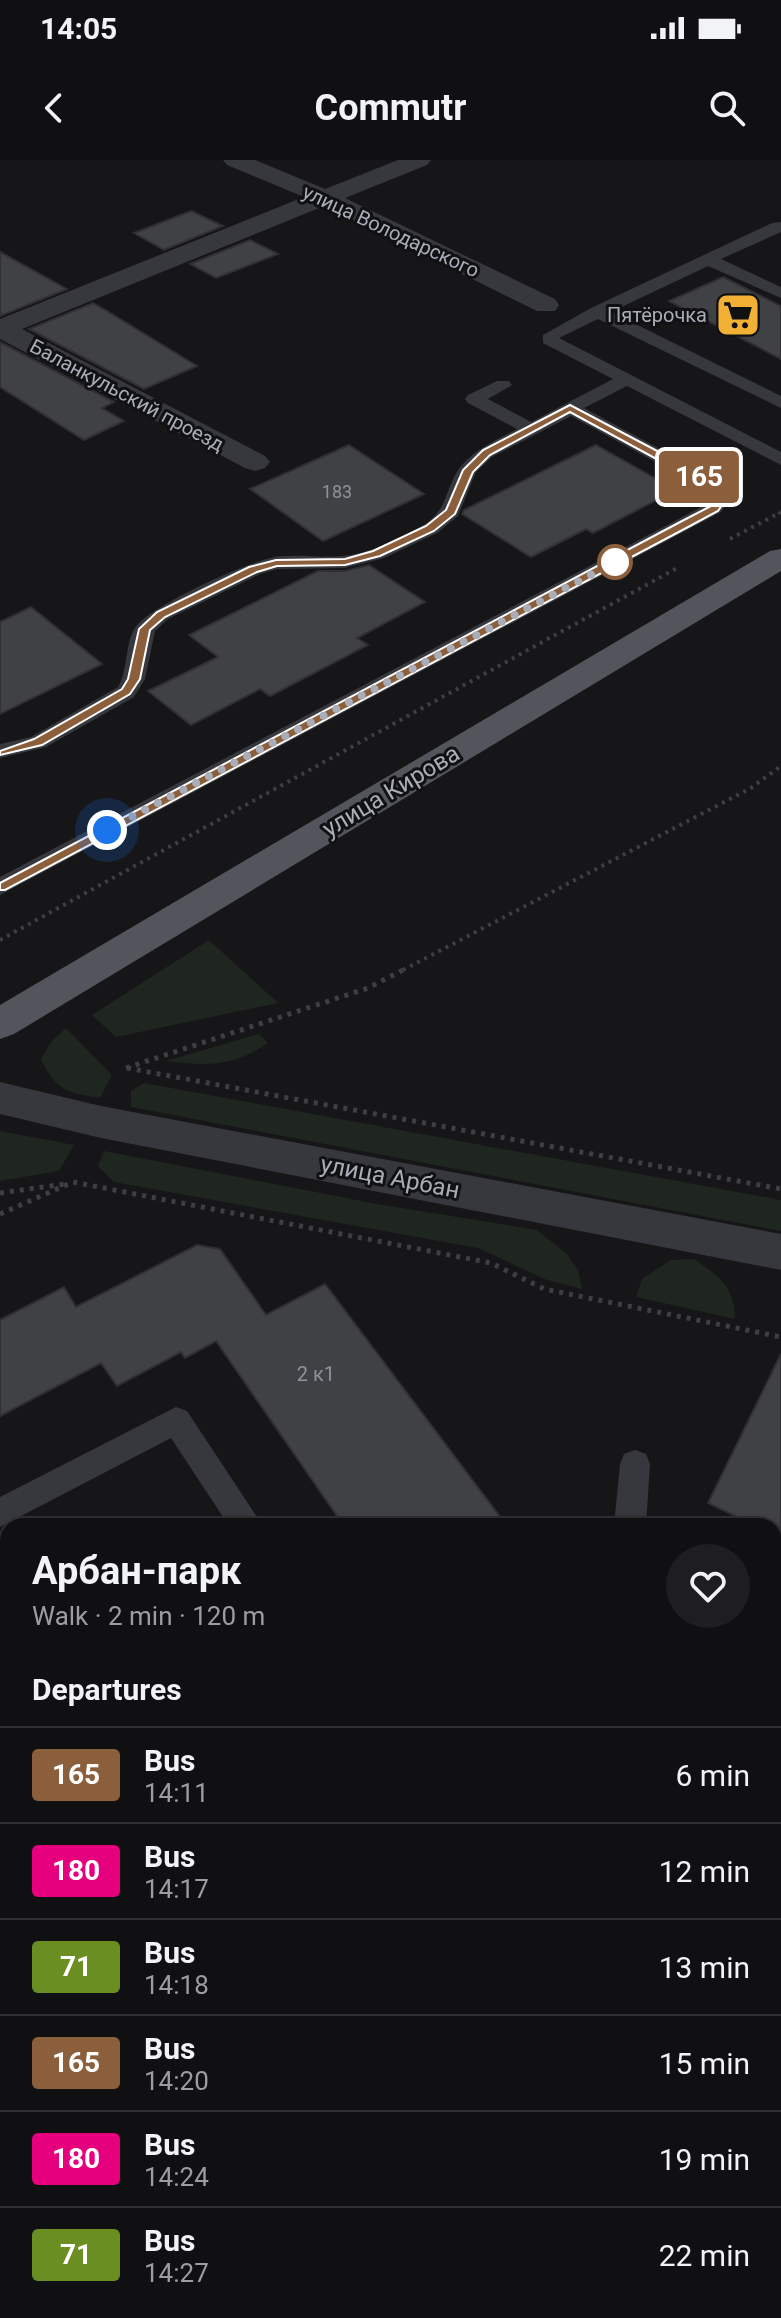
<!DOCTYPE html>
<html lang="en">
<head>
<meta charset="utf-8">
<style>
	:root { --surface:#101012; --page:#1e1e20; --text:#f1f3f6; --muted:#9c9d9f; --line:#303032 }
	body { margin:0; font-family:Roboto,sans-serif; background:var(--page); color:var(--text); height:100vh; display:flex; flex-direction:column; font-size:30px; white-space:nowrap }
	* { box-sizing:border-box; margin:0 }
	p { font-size:26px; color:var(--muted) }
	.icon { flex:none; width:44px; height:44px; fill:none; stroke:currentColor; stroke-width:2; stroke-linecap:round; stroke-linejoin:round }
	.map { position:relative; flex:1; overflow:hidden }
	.drawer { position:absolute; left:0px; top:1358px; width:782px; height:800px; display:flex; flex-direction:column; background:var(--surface); border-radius:24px 24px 0 0; box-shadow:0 4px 12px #0003,0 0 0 2px var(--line) }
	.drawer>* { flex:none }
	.badge { padding:0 16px; border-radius:6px; font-size:28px; line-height:52px }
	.you { position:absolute; width:40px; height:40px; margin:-20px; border:6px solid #fff; border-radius:50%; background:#1a73e8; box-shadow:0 0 0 12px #1a73e833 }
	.map>.badge { position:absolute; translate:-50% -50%; box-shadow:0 0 0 4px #fff }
	h2 { padding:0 32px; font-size:30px; line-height:72px }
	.round { display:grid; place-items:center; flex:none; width:84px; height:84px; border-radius:42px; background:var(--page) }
	.summary { display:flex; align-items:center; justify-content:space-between; height:136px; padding:0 32px }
	h1 { font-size:38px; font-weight:700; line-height:60px }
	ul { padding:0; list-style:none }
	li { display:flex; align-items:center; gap:24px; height:96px; padding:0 32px; border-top:2px solid var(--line) }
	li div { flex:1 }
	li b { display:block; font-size:30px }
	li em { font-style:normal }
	li .badge { min-width:88px; font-weight:700; text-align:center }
	.status { display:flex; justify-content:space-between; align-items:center; height:56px; padding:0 40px; background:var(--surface); direction:ltr }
	.status svg { height:22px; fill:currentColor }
	header { display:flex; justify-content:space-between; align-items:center; height:104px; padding:0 32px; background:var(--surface); font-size:36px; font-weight:700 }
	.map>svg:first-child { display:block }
	.green { fill:#1e261f }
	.building { fill:#404145; stroke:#303034; stroke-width:2 }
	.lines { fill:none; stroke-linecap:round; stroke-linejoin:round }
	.path-far2 { stroke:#3d3f44; stroke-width:3; stroke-dasharray:2 4; stroke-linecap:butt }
	.path-far1 { stroke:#3d3f44; stroke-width:4; stroke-dasharray:3 5; stroke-linecap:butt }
	.path { stroke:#3d3f44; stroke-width:5; stroke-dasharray:4 6; stroke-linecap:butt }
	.service { fill:#37383d; fill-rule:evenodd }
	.minor { fill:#37383d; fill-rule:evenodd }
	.primary { fill:#53555c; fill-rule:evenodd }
	.line { fill:#8b5e3c; stroke:#fff; stroke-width:2 }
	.walk { stroke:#a8adb8; stroke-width:8; stroke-dasharray:0 14.4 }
	.stop-dot { fill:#fff; stroke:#8b5e3c; stroke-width:4 }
	.labels { text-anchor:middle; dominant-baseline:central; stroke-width:6; stroke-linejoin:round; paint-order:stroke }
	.far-number-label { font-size:18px; fill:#8e929b }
	.far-street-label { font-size:20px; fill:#a8adb8; stroke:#111113 }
	.far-poi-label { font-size:20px; fill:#a8adb8; stroke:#111113; text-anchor:end }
	.number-label { font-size:20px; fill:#8e929b }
	.street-label { font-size:24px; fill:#a8adb8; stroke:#111113 }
</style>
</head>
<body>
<div class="status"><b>14:05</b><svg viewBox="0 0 49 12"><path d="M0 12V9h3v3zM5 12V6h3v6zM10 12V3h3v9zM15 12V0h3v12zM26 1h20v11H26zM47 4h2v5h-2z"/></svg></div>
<header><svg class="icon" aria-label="back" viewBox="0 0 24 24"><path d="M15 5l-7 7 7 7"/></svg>Commutr<svg class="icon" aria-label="search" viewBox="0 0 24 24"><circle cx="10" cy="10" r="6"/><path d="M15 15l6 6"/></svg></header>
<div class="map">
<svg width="781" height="2158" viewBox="0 0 781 2158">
	<rect width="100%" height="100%" fill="#161618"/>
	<!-- green -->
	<path class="green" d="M209,780L278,843L116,877L92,855Z
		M66,868L112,915L100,938C68,933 55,930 41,899L51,882Z
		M259,874L268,883C233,907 207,906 166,901Z
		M144,923L781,1040V1071L131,947V931Z
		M0,971L74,985L59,1011L0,1021Z
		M104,991L377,1044L537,1070L566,1093L578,1110L582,1129L547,1120L478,1088L114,1022L98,1006Z
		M694,1099C720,1117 734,1126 735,1159L636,1137L642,1119L671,1100Z
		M8,1422V1731L0,1735V1425Z"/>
	<!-- building -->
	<path class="building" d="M191,51L223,66L164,90L134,73Z
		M250,80L278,94L216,118L190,104Z
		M0,92L67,129L0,156Z
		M723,117L781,146V199L669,141Z
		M93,143L107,151L197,206L144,229L29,169Z
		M0,182L114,242L102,248L124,261L84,280L0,227Z
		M349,285L424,334L323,381L250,329Z
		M596,285L676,330L593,373L586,369L531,397L462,354L464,350Z
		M369,405L425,442L357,478L368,485L270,536L260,529L191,565L148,531L218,497L189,475L318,411H345Z
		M31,447L102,504L0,554V462Z
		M197,1085L220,1089L266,1155L325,1124L507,1366H344L216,1181L185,1198L181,1192L117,1226L101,1203L0,1256V1160L64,1127L76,1147Z
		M781,1194V1378L774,1375V1366H756L708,1343Z"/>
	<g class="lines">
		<!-- path-far2 -->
		<path class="path-far2" d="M778,354L781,352"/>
		<!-- path-far1 -->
		<path class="path-far1" d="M730,379L781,352
			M0,780L679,407
			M403,810L751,628L781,606"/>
		<!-- path -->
		<path class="path" d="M126,908L368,828L407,808
			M127,908L781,1029
			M0,1033L65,1024
			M0,1054L73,1022L491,1103L544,1129L781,1177"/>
		<!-- service -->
		<path class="service" d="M781,62V72L721,99L781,127V138L708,106L611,152L781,236V248L598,159L559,178L781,292V305L627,226L584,248L721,322L731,338L721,352L0,735V717L707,344L712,338L707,330L571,256L492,297L476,312L458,356L437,373L384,398L345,408L277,409L260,414L168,459L155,471L145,519L134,537L46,587L0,598V584L31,577L118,527C129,510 124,479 138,464C158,443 246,402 275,397C297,394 320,398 342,396C369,394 399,379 422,366C450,349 444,328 461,306C476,288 497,280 517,269L468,243L465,239L468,235L497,221H509L512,225L488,239L531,262L613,219L543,183V175L591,148L772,63Z
			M176,1247L187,1251L263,1366H229L171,1278L0,1367V1337Z
			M635,1290L646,1294L650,1304L646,1366H614L620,1304L624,1294Z
			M8,1788V1825L0,1828V1791Z
			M774,1898L781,1901V1974L774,1973Z
			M121,2150H173L169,2158H117Z
			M236,2150H282L286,2158H240Z"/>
		<!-- minor -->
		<path class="minor" d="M223,0H255L325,29L398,0H431L427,5L345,38L555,139L559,145L555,151H537L324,46L22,169L265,296L270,302L265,308L255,311L245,308L0,179V159L304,37L227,5Z
			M0,922L101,946L781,1074V1110L101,978L0,954Z"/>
		<!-- primary -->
		<path class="primary" d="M781,389V411L14,874L0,879V845L770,391Z"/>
	</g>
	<!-- line -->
	<path class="line" d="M570,245L718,323L727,338L718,351L690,366L5,730H0V723L682,361L711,346L717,338L710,328L570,252L490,295L473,312L455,354L434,371L380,396L345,405L277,406L257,412L165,457L150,470L140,519L130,534L42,585L0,595V591L34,579L122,529L128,519L139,469L157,452L249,407L276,400L345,399L373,391L426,366L446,350L463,310L483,290Z"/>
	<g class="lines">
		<!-- walk -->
		<path class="walk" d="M107,670L615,402"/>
	</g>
	<!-- icons -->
	<defs>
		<g id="supermarket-square" transform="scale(2.3)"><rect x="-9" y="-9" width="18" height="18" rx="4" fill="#f2b134" stroke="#111113"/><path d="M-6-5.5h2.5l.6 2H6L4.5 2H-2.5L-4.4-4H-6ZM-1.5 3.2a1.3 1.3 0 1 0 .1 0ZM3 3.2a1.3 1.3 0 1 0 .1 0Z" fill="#111"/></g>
	</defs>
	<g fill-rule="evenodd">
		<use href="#supermarket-square" x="738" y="155"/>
	</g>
	<!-- markers -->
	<circle class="stop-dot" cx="615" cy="402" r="16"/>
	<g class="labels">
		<!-- far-number labels -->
		<g class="far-number-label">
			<text x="337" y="331">183</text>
		</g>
		<!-- far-street labels -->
		<g class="far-street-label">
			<text transform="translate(391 71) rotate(25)">улица Володарского</text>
			<text transform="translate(127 235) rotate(28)">Баланкульский проезд</text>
		</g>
		<!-- far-poi labels -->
		<g class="far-poi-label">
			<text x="707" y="155">Пятёрочка</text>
		</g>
		<!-- number labels -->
		<g class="number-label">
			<text x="316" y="1214">2 к1</text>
		</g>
		<!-- street labels -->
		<g class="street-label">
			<text transform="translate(391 631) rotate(-31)">улица Кирова</text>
			<text transform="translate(390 1017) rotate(11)">улица Арбан</text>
		</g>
	</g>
</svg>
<div class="you" style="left:107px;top:670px"></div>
<b class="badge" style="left:699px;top:317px;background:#8b5e3c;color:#fff">165</b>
<section class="drawer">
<div class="summary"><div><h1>Арбан-парк</h1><p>Walk · 2 min · 120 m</p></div><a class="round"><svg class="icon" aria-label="heart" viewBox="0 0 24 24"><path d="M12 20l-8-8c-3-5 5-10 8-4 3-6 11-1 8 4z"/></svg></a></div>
<h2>Departures</h2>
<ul>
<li><span class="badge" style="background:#8b5e3c;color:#fff">165</span><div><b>Bus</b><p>14:11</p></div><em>6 min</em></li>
<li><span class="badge" style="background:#e6007e;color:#fff">180</span><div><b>Bus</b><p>14:17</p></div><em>12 min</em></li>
<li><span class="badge" style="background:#6b8e23;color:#fff">71</span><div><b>Bus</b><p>14:18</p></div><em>13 min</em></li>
<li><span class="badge" style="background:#8b5e3c;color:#fff">165</span><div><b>Bus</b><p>14:20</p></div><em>15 min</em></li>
<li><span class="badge" style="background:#e6007e;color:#fff">180</span><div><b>Bus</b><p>14:24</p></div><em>19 min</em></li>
<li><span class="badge" style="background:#6b8e23;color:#fff">71</span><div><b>Bus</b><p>14:27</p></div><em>22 min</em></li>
</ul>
</section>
</div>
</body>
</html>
